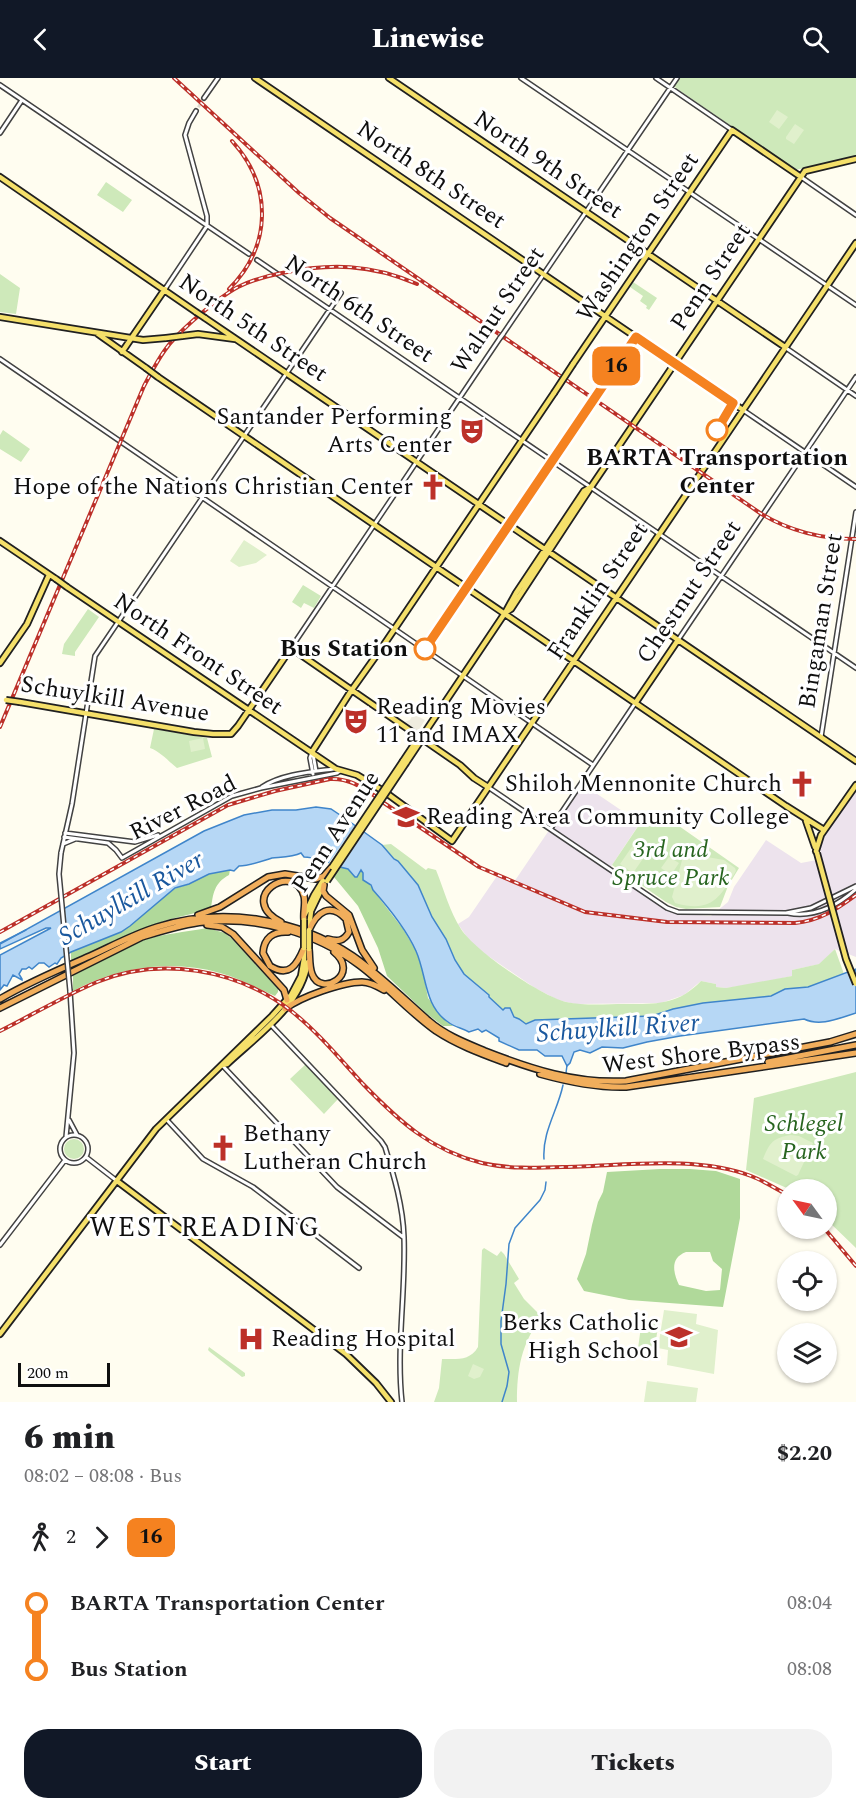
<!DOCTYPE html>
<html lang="en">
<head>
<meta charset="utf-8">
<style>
	:root { --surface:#fff; --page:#f2f2f2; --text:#202124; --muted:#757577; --accent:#111827 }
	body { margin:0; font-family:Spectral,serif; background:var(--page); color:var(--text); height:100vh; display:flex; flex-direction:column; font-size:22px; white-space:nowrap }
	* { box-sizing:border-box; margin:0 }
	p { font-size:20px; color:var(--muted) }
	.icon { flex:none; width:33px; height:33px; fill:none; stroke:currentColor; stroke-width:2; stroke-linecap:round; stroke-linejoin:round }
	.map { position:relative; height:1324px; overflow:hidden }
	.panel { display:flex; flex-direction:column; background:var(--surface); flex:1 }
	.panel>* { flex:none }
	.badge { padding:0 12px; border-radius:9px; font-size:21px; line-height:39px }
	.needle { width:39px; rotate:303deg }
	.controls { position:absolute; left:777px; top:1101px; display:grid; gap:12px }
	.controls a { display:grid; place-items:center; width:60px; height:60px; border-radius:50%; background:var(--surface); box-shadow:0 2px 4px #0004; font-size:30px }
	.scale { position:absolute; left:18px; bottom:15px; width:92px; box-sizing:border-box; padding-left:6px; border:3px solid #0f0f0f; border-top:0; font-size:16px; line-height:21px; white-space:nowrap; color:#0f0f0f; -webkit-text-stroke:4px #fff; paint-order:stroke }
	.map>.badge { position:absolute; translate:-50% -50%; box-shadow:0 0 0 3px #fff }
	.legs { display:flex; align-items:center; gap:9px; height:66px; padding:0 24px; font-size:20px }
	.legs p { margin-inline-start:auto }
	.overview { display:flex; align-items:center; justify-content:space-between; height:102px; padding:0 24px }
	h1 { font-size:33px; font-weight:800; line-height:45px }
	.cta { display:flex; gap:12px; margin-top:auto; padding:12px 24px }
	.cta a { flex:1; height:69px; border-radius:24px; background:var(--accent); color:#fff; font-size:24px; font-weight:800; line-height:69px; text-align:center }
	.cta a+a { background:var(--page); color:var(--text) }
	ul { padding:0 24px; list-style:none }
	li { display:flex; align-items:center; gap:21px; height:66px; font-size:22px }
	li i { display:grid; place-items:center; width:9px; height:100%; margin:0 8px; background:currentColor }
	li i::after { content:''; width:15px; height:15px; margin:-8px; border:4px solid; border-radius:50%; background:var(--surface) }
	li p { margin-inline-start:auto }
	li:first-child i { background:linear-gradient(#0000 50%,currentColor 0) }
	li:last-child i { background:linear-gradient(currentColor 50%,#0000 0) }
	header { display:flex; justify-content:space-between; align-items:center; height:78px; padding:0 24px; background:var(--accent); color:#fff; font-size:27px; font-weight:800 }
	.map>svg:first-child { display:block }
	.industrial { fill:#ede3ed }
	.green { fill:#cee9ba }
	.forest { fill:#b0d99a; fill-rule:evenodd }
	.pitch { fill:#e0f0cc }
	.plaza { fill:#efecdf }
	.water { fill:#b6d7f5; stroke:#3f85ca; stroke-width:1.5 }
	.pier { fill:#fffdf0 }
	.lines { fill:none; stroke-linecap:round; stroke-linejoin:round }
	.stream { stroke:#3f85ca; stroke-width:1.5 }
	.minor-tunnel { stroke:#dbd9ce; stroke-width:3; stroke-dasharray:3 1.5; stroke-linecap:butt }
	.minor-casing { stroke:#424242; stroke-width:6 }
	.major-casing { stroke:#202020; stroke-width:8 }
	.highway-casing { stroke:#202020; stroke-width:8 }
	.minor { stroke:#fff; stroke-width:3 }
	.major { stroke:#f5e06a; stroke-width:4.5 }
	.highway { stroke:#f1ae5c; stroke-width:5 }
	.rail-casing { stroke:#bc3029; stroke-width:4 }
	.rail { stroke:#fff; stroke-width:1.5; stroke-dasharray:4.5; stroke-linecap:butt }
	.minor-bridge-casing { stroke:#424242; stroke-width:6; stroke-linecap:butt }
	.major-bridge-casing { stroke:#202020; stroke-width:8; stroke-linecap:butt }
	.minor-bridge { stroke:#fff; stroke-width:3 }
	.major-bridge { stroke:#f5e06a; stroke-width:4.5 }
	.line-1-casing { stroke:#fff; stroke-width:14 }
	.line-1 { stroke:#f58220; stroke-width:9 }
	.stop-1-dot { fill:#fff; stroke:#f58220; stroke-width:3 }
	.labels { text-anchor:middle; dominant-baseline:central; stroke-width:6; stroke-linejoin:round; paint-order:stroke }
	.street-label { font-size:24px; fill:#0f0f0f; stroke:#fff }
	.poi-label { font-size:24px; fill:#0f0f0f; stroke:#fff; text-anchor:end }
	.stop-label { font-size:24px; font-weight:bold; fill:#0f0f0f; stroke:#fff }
	.park-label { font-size:24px; font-style:italic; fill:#286520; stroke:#fff }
	.water-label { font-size:26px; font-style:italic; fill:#1a589e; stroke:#fff }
	.quarter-label { font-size:27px; letter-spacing:1.5px; fill:#0f0f0f; stroke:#fff }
</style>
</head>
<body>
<header><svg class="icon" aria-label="back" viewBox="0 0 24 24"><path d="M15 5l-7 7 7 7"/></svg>Linewise<svg class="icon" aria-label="search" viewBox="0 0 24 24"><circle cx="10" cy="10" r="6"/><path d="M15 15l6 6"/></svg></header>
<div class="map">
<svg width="856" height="1324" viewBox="0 0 856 1324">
	<rect width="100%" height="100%" fill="#fffdf0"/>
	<!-- industrial -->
	<path class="industrial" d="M581,705L640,745L608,793L663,830L672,835L711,838L728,824L734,809L766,762L801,785L822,781L820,769L822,760L856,712V879L835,871L820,886L792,892V898L755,906L726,910L716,909V906L701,903L684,917L661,925L575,926L558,922L535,910L478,871L469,862L458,846L469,839L497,798L514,804Z"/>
	<!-- green -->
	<path class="green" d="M680,0H856V79L795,92L676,10L674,8Z
		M106,104L132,122L123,134L97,117Z
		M0,196L20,210L16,236L0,234Z
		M633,204L657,220L649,232L646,230L647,228L640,223L643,218L630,209Z
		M3,352L30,371L21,384L0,371V357Z
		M303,507L321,518L314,530L304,525L301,530L292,524Z
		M88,531L99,539L75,574V578L62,576L64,566Z
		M154,651L207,660L212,679L177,690C168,683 161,674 150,670Z
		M656,732L739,790L728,808L720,829L686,831L676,829L666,824L612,787L639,747L645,749Z
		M391,766L426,792L428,790L436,792C444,812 450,834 461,851C475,873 541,918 566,924C585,928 606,926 625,926C657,926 678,927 701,903L716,906V909L726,910L792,898V892L819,886L835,871L844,896L808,909L785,911L771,918L673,931L652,938L535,942L526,946L503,932L489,919V917L464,896L455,882L446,861L432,839L418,807L382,767Z
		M307,985L338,1021L324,1036L290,1001Z
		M856,994V1170L827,1142L826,1112L789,1111L746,1092L754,1020Z
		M64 1071a10 10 0 1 1 20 0a10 10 0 1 1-20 0Z
		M484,1170L497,1178L501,1173L504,1176L519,1201L514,1205L524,1221L542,1239C521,1265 517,1292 517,1324H434L439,1310L442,1281C457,1281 470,1283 478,1269L482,1172Z
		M642,1241L659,1243L653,1280L637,1278Z
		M209,1269L245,1295V1298L242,1299L210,1274L208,1272Z"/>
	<!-- forest -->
	<path class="forest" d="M340,789L348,791L355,799L360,791L373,812L403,851L415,871L422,889L428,920L447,944L453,948H443L427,936L387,898L378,870L358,828L334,799Z
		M230,792L229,797C214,805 213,816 211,831L167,842L139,852L71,883V874L121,854L174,811L189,806L209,796Z
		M207,850L225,855L232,861L278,911V914L275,918C257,910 239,900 220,895C170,881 118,889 73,913V896C95,885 117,871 141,863C162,856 185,854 207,850Z
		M660,1091H690L716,1093L740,1101V1140L723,1229L629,1222L584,1213L577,1201L586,1176L592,1147L598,1124L603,1114L607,1094ZM686,1174H710L713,1183L722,1191L720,1212L706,1213L679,1207C673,1194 670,1180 686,1174Z"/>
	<!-- pitch -->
	<path class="pitch" d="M777,32L788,39L779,51L769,44Z
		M795,46L804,52L794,66L786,61V59Z
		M244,462L267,477L256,485L239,489L230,483Z
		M203,660L205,671L191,674L189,663Z
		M636,763L649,772L633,795L620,786Z
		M684,775L724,782L735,790L736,793C719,821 711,835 675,825L672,819Z
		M669,779L679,785L671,797L661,790Z
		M791,1057L799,1058L813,1065L798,1097L796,1098L763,1081C770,1064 773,1060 791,1057Z
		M664,1232L697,1236L696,1246L718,1252L714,1296L667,1287L668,1272L658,1270Z
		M473,1286L484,1291L480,1299L474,1301L468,1298Z
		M647,1303L698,1310L696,1324H644Z"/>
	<!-- plaza -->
	<path class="plaza" d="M412,638H417L425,642L420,650L419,654L404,644L410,642Z"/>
	<!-- water -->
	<path class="water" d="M316,729L331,731L346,741L382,767L394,781L398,783L418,807L432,839L446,861L455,882L464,896L489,917V919L503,932L505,930H510L514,939L519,941L526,946L535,942L652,938L673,931L703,925L771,918L785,911L808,909L856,891V935C839,940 821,949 804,941L680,958L647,964L623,970L602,969L590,975L580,972L574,974L570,985L567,988L562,978H545L537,972H519L499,963V960L486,952L482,954L478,951L469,954C462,950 454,949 448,944C424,928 427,898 416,873C406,851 389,830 373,812L371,807L363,802V795L361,792L357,799H355L348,791L340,789L337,786C325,785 316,779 304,779L301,775C293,779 282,779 272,780C262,783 250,788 239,788L234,793L230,792L209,796L189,806L175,810L130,848L121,854L71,874L61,880L57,886L55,885L49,889L44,885H39L32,891L29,889L26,891H22L19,896L22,901V902L13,897L7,908L4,907L0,912V877L51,850H46L0,871V866L204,753L244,737L272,732H296Z"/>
	<!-- pier -->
	<path class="pier" d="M357,745L366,751L339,792L335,788H327Z"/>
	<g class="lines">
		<!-- stream -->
		<path class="stream" d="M0,865L26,852
			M566,995L567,987
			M544,1081C542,1054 558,1032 563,1007
			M502,1324L507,1308L509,1294L501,1266V1243L506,1206L509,1166L515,1150L540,1122L545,1112L546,1104"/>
		<!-- minor-tunnel -->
		<path class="minor-tunnel" d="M196,33L204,20"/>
		<!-- minor casing -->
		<g class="minor-casing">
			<path id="minor" d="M521,0L856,227
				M656,0L732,52
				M0,7L249,176
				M204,20L218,0
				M0,55L22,22
				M801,99L856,137
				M257,182L856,590
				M165,211L207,148V138L185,57L189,45L196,33
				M503,256L677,0
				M786,270L856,318
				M0,281L593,687
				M743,332L856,409
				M678,562L856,299
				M291,570L500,260
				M821,659L856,434
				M312,674L310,680L313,696
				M313,676L316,693
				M262,709C282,696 311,694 334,691
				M488,709L667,830L678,834L786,835L811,830L856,808
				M551,750L636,624
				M65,755L135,764L158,757
				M64,759L108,765L116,772L122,780L232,718L261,710L337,695L340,693
				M63,766L75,761
				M61,775L72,726L95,578L341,215
				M788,835C814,840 837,828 856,811
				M271,947L381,1063L385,1069C394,1098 403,1128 404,1159C406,1214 396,1269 402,1324
				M222,987L337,1109L403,1159
				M166,1041L203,1081L253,1109L359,1190
				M69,1042L77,1057
				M60 1071a14 14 0 1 1 28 0a14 14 0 1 1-28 0Z
				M66,1059L74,975L70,913
				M86,1079L117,1103
				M0,1167L65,1082"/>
		</g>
		<!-- major casing -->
		<g class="major-casing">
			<path id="major" d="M255,0L743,332
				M389,0L785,269
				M0,99L196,234
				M0,239L143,262L166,260
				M205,240L856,683
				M98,256L146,290
				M182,258L198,256L235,261
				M122,274L165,211
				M573,286L732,52L801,99
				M158,299L786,728L824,752
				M0,463L56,501
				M67,509L336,691L357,697L380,711
				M505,535L511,531L591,409L805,93L856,81
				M0,585L27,546L49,497
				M20,624L194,654L213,656H231L238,648L291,570L460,687L474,700L488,709
				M636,624L678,562
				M312,674L351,613L383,568L554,315
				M403,683L417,662L421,660L505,535L516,515L584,413L591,409
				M406,685L420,664L421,660
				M389,717L452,763L856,165
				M806,743L815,769
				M816,773L821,757L856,707
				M305,836L314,817L327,796
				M309,850L311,833L322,810
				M222,987L227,986C258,957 301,928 308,884
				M117,1103L346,1276L376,1305L391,1324
				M0,1256L156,1051L272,938L291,917L301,898L304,881V870"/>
		</g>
		<!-- highway casing -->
		<g class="highway-casing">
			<path id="highway" d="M324,807L323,813L326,818L349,837L362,872L374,890
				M198,837L220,829L268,799L285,796L316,801L324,798L332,789
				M281,844C235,820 294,782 304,818C306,825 303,834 304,842
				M207,847L222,849L233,856L284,912L287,922
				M309,852C317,834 330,824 346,841L349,854C344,863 338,864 328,861
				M288,854C273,853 264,860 263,875L270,888C289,900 297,887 304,870
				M309,871C310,879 309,888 312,896C321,920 361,896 334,874
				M0,921C29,904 60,891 90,878C112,868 134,856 157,849C222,828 297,840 353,878C380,897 404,921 429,943C445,957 466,965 485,973C531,991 576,1006 626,1003L830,964L856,956
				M0,930L142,859C162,853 183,846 204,844C258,838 316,855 359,887C386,907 408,933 436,953C457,967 482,976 506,985
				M285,931C300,919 343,904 362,904C370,904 377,908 384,912
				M768,984L856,967
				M540,996C569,1004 597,1010 626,1009L856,975"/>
		</g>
		<!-- minor -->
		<use href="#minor" class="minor"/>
		<!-- major -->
		<use href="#major" class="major"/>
		<!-- highway -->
		<use href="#highway" class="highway"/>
		<!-- rail casing -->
		<g class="rail-casing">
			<path id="rail" d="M174,0L299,115L330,140L760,435C789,453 822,461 856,461
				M229,211C272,168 273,108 232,63
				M0,649L144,308C151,295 157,283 165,272C174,259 186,249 197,239C210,228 223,217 238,209C252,202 267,198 282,195C330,185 371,186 417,206
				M384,725L479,789L585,834L667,844L795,845C819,843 837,831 856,817
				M0,854L228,727L275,713L330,701C348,700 360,708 375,718
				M0,953C32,937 64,918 97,904C160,878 236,891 290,932C317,953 340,981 363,1006C399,1043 430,1072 482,1085C508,1091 535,1090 563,1089C623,1088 695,1077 751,1098C764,1103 776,1111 788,1117
				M824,1150L856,1188"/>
		</g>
		<!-- rail -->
		<use href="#rail" class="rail"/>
		<!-- minor-bridge casing -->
		<g class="minor-bridge-casing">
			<path id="minor-bridge" d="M500,260L503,256
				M61,775L59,796L70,913"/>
		</g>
		<!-- major-bridge casing -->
		<g class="major-bridge-casing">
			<path id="major-bridge" d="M196,234L205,240
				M166,260L182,258
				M146,290L158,299
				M554,315L573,286
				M56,501L67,509
				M6,622L20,624
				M817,775L846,881L856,906
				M332,789L403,683
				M327,803L406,685
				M304,842V870
				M309,852V871"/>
		</g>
		<!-- minor-bridge -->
		<use href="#minor-bridge" class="minor-bridge"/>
		<!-- major-bridge -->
		<use href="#major-bridge" class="major-bridge"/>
	</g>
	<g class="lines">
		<!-- line-1 casing -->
		<g class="line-1-casing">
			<path id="line-1" d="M425,571L636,259L733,325L717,352"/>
		</g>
		<!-- line-1 -->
		<use href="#line-1" class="line-1"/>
	</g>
	<!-- icons -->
	<defs>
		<g id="theatre-bare" transform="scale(2.07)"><path d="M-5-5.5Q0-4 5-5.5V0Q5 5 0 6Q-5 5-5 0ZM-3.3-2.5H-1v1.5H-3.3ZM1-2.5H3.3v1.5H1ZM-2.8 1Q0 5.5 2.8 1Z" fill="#bc3029" stroke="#fff" stroke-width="2.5" paint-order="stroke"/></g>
		<g id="church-bare" transform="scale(2.07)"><path d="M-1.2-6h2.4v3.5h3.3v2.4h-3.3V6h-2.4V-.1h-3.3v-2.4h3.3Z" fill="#bc3029" stroke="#fff" stroke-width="2.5" paint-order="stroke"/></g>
		<g id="university-bare" transform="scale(2.07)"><path d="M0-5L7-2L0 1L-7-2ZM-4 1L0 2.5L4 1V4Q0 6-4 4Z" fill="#bc3029" stroke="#fff" stroke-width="2.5" paint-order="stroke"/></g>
		<g id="school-bare" transform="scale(2.07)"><path d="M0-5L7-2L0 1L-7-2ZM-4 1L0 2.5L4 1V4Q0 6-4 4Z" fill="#bc3029" stroke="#fff" stroke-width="2.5" paint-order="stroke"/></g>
		<g id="hospital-bare" transform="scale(2.07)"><path d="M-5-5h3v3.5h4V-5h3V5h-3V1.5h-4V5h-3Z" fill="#bc3029" stroke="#fff" stroke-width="2.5" paint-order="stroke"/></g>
	</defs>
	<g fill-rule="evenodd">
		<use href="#theatre-bare" x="472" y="353"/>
		<use href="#church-bare" x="433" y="409"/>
		<use href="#theatre-bare" x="356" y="643"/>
		<use href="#church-bare" x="802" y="706"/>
		<use href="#university-bare" x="406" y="739"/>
		<use href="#church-bare" x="223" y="1070"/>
		<use href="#school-bare" x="679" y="1259"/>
		<use href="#hospital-bare" x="251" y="1261"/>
	</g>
	<!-- markers -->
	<g class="stop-1-dot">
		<circle cx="717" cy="352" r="10"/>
		<circle cx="425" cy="571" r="10"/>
	</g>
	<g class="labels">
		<!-- street labels -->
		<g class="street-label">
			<text transform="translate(548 87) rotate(34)">North 9th Street</text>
			<text transform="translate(431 97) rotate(34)">North 8th Street</text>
			<text transform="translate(638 159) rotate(-56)">Washington Street</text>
			<text transform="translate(711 199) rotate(-56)">Penn Street</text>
			<text transform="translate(359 231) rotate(34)">North 6th Street</text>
			<text transform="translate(498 232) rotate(-56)">Walnut Street</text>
			<text transform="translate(253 250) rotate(34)">North 5th Street</text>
			<text transform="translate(598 513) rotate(-56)">Franklin Street</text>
			<text transform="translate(689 514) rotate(-56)">Chestnut Street</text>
			<text transform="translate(821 543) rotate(-81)">Bingaman Street</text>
			<text transform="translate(198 576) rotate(34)">North Front Street</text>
			<text transform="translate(115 621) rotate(9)">Schuylkill Avenue</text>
			<text transform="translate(183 730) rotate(-27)">River Road</text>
			<text transform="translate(336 754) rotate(-57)">Penn Avenue</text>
			<text transform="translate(701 976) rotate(-7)">West Shore Bypass</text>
		</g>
		<!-- poi labels -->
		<g class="poi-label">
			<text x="452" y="339">Santander Performing<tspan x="452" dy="28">Arts Center</tspan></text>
			<text x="413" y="409">Hope of the Nations Christian Center</text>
			<text x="376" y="629" text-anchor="start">Reading Movies<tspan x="376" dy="28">11 and IMAX</tspan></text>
			<text x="782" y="706">Shiloh Mennonite Church</text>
			<text x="426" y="739" text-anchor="start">Reading Area Community College</text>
			<text x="243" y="1056" text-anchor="start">Bethany<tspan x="243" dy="28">Lutheran Church</tspan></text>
			<text x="659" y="1245">Berks Catholic<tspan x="659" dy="28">High School</tspan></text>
			<text x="271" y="1261" text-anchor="start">Reading Hospital</text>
		</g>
		<!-- stop labels -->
		<g class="stop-label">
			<text x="717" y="380">BARTA Transportation<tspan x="717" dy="28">Center</tspan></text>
			<text x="408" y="571" text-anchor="end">Bus Station</text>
		</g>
		<!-- park labels -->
		<g class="park-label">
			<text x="671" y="772">3rd and<tspan x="671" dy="28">Spruce Park</tspan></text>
			<text x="804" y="1046">Schlegel<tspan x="804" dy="28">Park</tspan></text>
		</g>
		<!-- water labels -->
		<g class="water-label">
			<text transform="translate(131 820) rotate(-30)">Schuylkill River</text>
			<text transform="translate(618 950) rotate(-4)">Schuylkill River</text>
		</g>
		<!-- quarter labels -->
		<g class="quarter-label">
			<text x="205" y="1150">WEST READING</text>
		</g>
	</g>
</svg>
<div class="controls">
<a><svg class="needle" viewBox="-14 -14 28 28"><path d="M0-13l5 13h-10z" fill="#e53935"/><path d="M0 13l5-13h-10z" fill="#757577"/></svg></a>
<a><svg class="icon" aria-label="locate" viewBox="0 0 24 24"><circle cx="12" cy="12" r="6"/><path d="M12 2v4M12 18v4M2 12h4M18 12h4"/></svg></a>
<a><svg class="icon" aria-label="layers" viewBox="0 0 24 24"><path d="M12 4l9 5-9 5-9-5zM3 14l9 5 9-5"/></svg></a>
</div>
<div class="scale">200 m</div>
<b class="badge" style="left:616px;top:288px;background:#f58220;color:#111">16</b>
</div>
<section class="panel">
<div class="overview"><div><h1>6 min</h1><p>08:02 – 08:08 · Bus</p></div><b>$2.20</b></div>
<div class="legs"><svg class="icon" aria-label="walk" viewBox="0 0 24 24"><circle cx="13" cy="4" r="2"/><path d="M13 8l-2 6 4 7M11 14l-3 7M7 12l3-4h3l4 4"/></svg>2<svg class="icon" aria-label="forward" viewBox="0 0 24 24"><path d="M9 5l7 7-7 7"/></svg><b class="badge" style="background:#f58220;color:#111">16</b></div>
<ul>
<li><i style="color:#f58220"></i><b>BARTA Transportation Center</b><p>08:04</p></li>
<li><i style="color:#f58220"></i><b>Bus Station</b><p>08:08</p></li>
</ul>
<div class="cta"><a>Start</a><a>Tickets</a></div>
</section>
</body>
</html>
